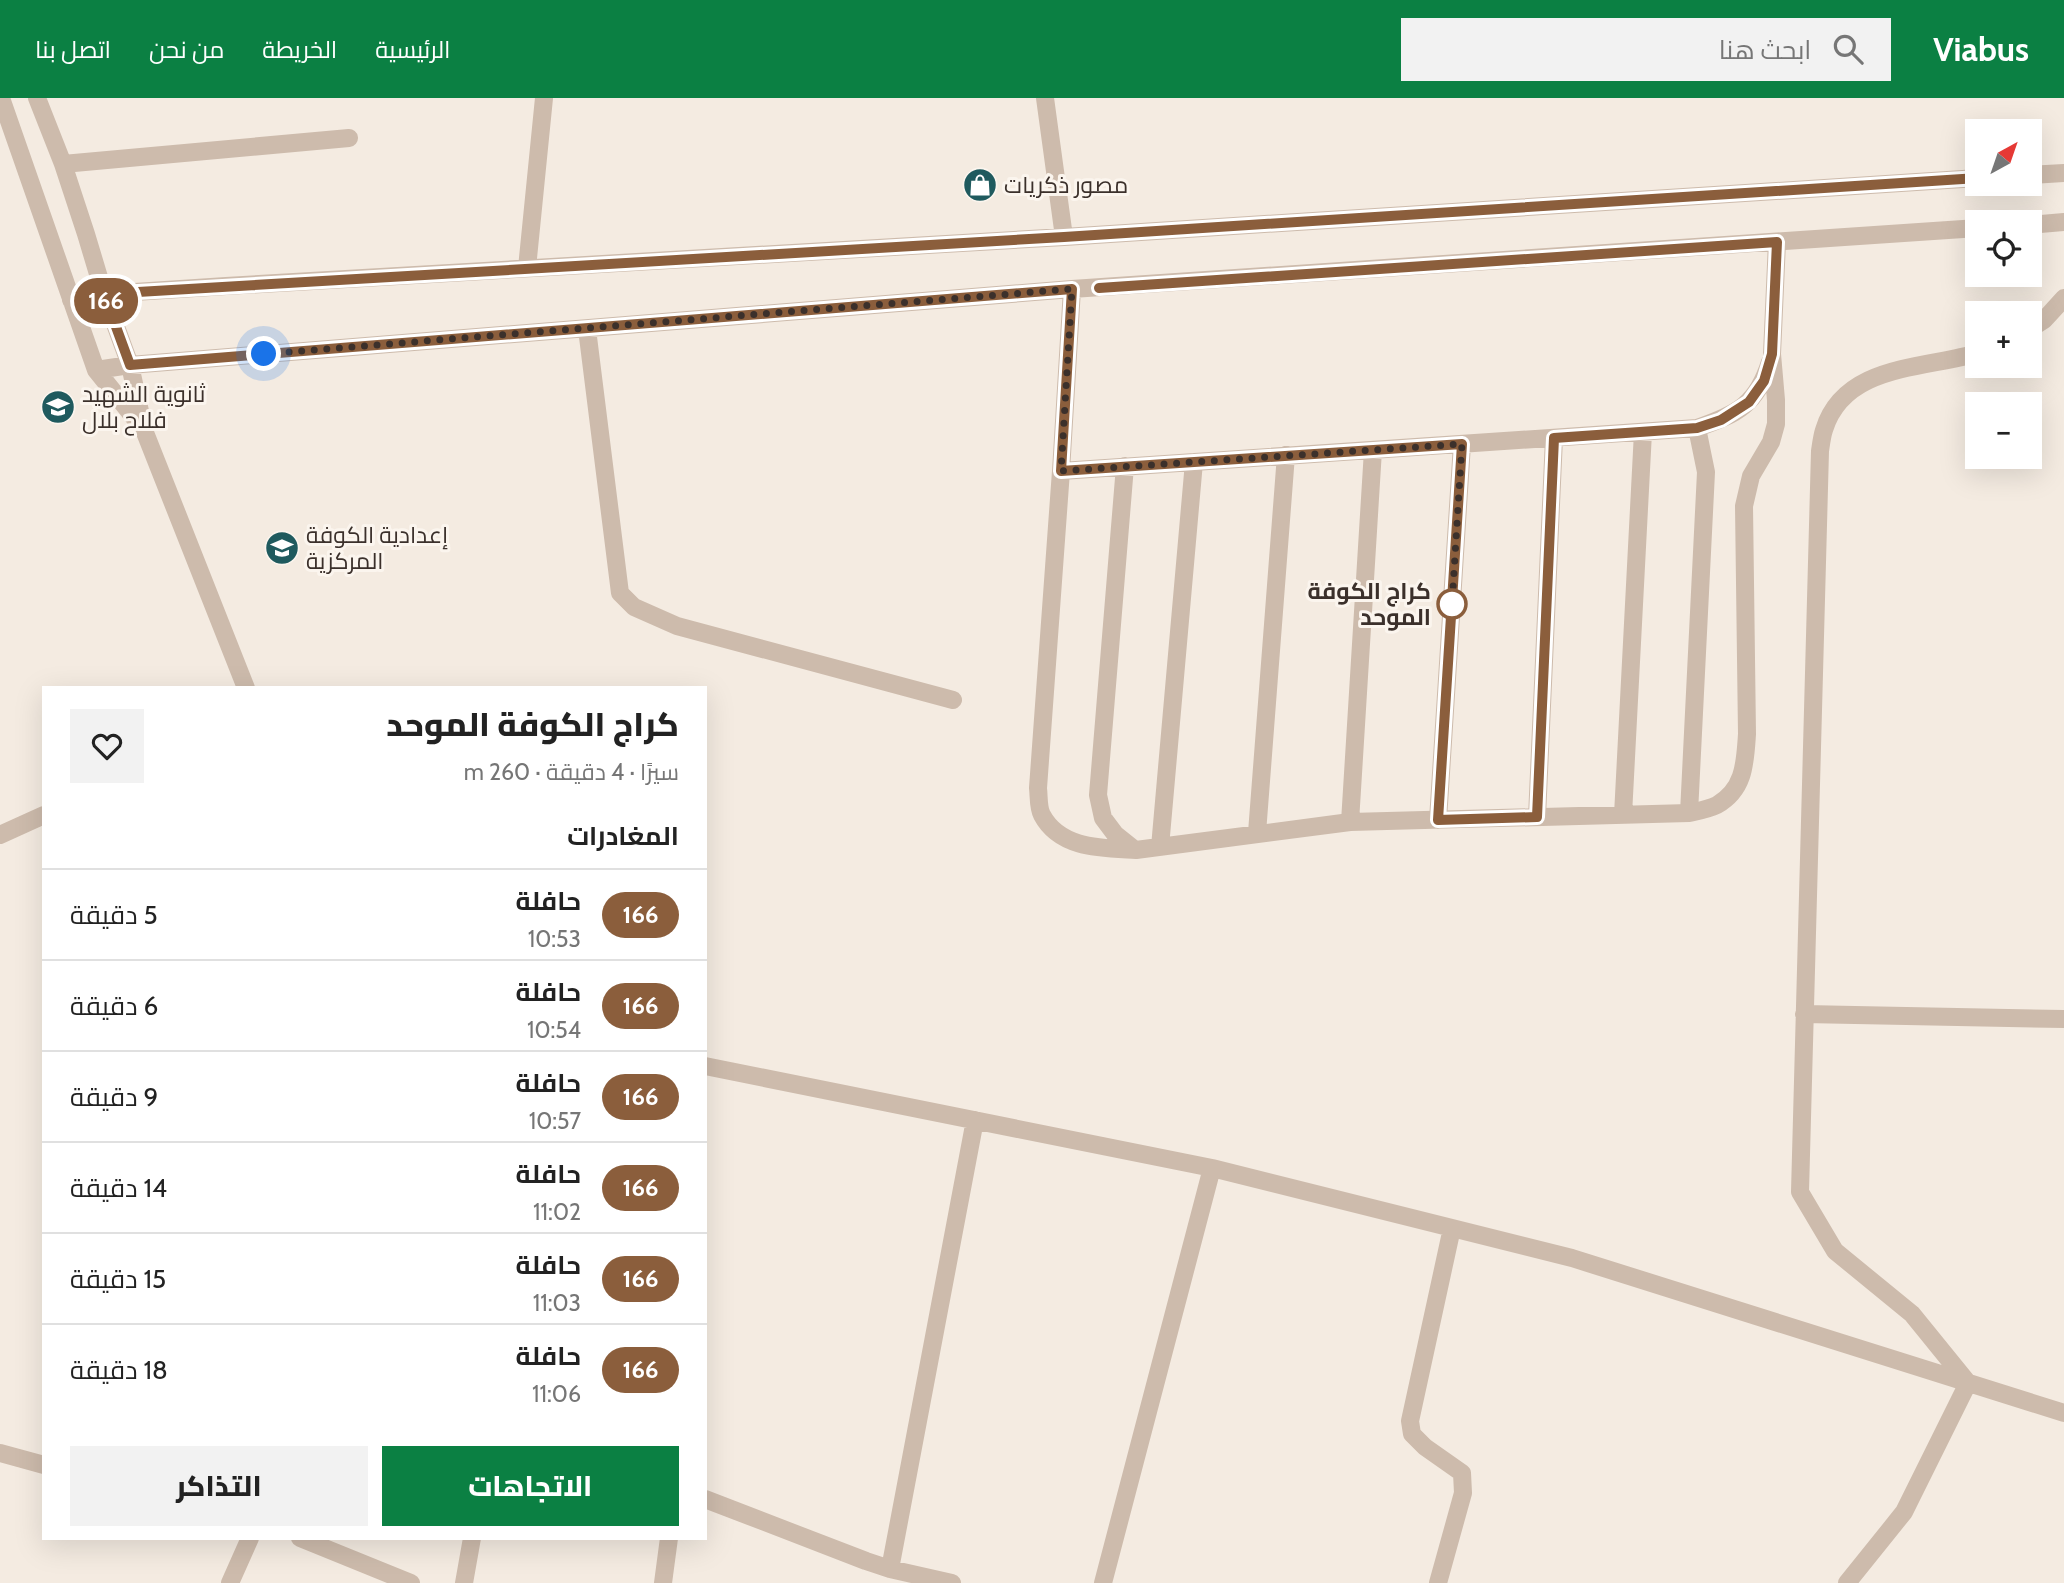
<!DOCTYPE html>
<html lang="ar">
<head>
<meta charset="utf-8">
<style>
	:root { --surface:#fff; --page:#f2f2f2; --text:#222; --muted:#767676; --line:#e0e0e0; --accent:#0b8043 }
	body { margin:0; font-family:Cabin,Cairo,sans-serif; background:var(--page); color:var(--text); direction:rtl; height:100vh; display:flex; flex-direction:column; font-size:26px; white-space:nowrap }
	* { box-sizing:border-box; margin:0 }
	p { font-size:23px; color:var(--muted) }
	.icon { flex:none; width:38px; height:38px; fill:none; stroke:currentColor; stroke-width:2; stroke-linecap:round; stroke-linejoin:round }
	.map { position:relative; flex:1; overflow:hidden; direction:ltr }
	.panel { position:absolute; left:42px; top:588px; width:665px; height:854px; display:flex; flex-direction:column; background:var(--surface); border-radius:0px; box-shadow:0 7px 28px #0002; direction:rtl }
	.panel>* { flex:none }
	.badge { padding:0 14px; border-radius:23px; font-size:24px; line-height:46px }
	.needle { width:46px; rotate:40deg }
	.controls { position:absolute; left:1965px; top:21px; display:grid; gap:14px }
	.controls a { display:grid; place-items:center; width:77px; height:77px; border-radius:0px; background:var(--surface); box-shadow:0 7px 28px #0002; font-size:35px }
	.you { position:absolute; width:35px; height:35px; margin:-18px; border:5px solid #fff; border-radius:50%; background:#1a73e8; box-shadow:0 0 0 10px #1a73e833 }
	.map>.badge { position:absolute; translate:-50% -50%; box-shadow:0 0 0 4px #fff }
	h2 { padding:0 28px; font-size:26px; line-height:63px }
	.round { display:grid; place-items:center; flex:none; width:74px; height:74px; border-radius:0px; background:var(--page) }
	.head { display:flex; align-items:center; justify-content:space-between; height:119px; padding:0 28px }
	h1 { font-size:33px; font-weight:800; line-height:52px }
	.cta { display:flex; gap:14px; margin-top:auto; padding:14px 28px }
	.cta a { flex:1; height:80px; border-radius:0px; background:var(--accent); color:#fff; font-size:28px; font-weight:800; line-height:80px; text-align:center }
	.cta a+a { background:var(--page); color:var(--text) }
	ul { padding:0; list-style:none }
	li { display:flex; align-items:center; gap:21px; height:91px; padding:0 28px; border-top:2px solid var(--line) }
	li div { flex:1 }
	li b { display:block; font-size:26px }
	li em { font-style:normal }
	li .badge { min-width:77px; font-weight:700; text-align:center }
	header { display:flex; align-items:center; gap:42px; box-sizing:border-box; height:98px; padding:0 35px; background:var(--accent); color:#fff }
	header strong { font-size:33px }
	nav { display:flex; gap:38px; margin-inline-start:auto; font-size:24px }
	.search { width:490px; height:63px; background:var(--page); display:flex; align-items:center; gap:18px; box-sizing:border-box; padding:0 24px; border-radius:0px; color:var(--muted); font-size:26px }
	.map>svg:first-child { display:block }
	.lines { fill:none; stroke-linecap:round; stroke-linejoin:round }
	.minor { stroke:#cdbbac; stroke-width:18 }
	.line-casing { stroke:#fff; stroke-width:16 }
	.line { stroke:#8b5e3c; stroke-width:10 }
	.walk { stroke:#3b302b; stroke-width:7; stroke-dasharray:0 12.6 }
	.stop-dot { fill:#fff; stroke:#8b5e3c; stroke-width:3.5 }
	.labels { text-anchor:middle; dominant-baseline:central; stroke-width:6; stroke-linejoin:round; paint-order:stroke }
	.poi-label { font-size:23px; fill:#3b302b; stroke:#fbf5ee; text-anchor:start }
	.stop-label { font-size:23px; font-weight:bold; fill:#3b302b; stroke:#fbf5ee; text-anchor:end }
</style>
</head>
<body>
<header>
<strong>Viabus</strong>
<div class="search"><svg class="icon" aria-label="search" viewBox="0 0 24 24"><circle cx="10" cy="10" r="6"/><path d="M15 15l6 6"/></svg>ابحث هنا</div>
<nav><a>الرئيسية</a><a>الخريطة</a><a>من نحن</a><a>اتصل بنا</a></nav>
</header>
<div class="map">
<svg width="2064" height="1485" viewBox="0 0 2064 1485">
	<rect width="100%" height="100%" fill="#f4ebe1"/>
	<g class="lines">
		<!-- minor -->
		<path class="minor" d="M1,0L96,272L141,328
			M37,0L63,66L86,136L104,196L130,267L144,332L246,590
			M1045,0L1064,139
			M63,66L349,40
			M2030,77L2064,75
			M2030,127L2064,124
			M527,170L544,0
			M1072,191L1061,373L1038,690C1039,698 1038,710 1042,717C1060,751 1102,750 1136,752L1350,724L1689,715C1698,713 1709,711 1717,707C1745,691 1745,664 1747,636L1744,408L1751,378L1771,344L1776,326V302L1772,256L1777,144
			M71,202L104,196L226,188L1064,139L1978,80
			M587,231L620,495L634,509L677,528L953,602
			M2030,231L2044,222L2064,200
			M96,272L130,267L1072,191L1978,130
			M1125,368L1098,697L1103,720L1115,736L1135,752
			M1061,373L1697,330C1738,316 1757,306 1770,264
			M1689,715L1706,374L1697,330
			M1623,717L1643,334
			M1537,719L1554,340
			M1438,722L1462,346
			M1350,724L1373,352
			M1257,735L1286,357
			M0,737L44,717
			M1160,749L1194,364
			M1804,916L2064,921
			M705,968L1212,1070L1572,1160L2064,1315
			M0,1355L44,1367
			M705,1401L866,1463L890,1471L952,1485
			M300,1440L411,1485
			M890,1471L975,1022
			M230,1485L250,1440
			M464,1485L472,1440
			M663,1485L669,1440
			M1103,1485L1212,1070
			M1438,1485L1463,1395L1462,1375L1425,1349L1412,1336L1410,1323L1452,1130
			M1847,1485L1904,1414L1968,1285L1912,1216L1835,1153L1800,1094L1820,353C1821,346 1822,338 1824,332C1844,266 1924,271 1978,255"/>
	</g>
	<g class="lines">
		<!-- line casing -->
		<g class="line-casing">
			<path id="line" d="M1099,190L1777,144L1772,256L1764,283L1749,304L1721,322L1697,330L1554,340L1537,719L1438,722L1462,346L1061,373L1072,191L130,267L104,196L1064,139L1978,80"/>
		</g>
		<!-- line -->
		<use href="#line" class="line"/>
		<!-- walk -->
		<path class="walk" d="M264,256L1072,191L1061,373L1462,346L1452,506"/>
	</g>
	<!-- icons -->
	<defs>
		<g id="shop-disc" transform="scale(1.75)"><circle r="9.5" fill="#1f5a5e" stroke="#fbf5ee"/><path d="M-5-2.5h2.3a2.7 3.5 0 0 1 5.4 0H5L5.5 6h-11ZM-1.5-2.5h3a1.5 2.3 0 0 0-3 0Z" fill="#fff"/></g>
		<g id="school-disc" transform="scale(1.75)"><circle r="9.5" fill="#1f5a5e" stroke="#fbf5ee"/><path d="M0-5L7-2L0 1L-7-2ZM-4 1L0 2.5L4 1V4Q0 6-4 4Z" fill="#fff"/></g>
	</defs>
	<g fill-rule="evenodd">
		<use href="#shop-disc" x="980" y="87"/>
		<use href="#school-disc" x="58" y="309"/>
		<use href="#school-disc" x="282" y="450"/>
	</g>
	<!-- markers -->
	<circle class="stop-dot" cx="1452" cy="506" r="14"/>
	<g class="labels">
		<!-- poi labels -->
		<g class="poi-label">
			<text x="1004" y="87">مصور ذكريات</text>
			<text x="82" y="296">ثانوية الشهيد<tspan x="82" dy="26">فلاح بلال</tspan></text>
			<text x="306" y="437">إعدادية الكوفة<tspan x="306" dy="26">المركزية</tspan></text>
		</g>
		<!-- stop labels -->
		<g class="stop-label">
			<text x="1431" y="493">كراج الكوفة<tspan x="1431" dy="26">الموحد</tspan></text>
		</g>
	</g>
</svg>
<div class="controls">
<a><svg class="needle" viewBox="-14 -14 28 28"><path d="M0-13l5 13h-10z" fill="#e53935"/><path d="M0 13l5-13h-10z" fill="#767676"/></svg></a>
<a><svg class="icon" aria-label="locate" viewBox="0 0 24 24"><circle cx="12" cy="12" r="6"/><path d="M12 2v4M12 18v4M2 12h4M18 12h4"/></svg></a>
<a>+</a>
<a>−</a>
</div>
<div class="you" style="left:264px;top:256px"></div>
<b class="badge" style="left:106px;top:203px;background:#8b5e3c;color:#fff">166</b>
<section class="panel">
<div class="head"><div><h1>كراج الكوفة الموحد</h1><p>سيرًا · 4 دقيقة · 260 m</p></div><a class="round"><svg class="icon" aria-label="heart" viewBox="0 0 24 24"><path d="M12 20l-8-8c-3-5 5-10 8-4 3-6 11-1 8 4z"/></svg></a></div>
<h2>المغادرات</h2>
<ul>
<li><span class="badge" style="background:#8b5e3c;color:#fff">166</span><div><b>حافلة</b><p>10:53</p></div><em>5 دقيقة</em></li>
<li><span class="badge" style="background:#8b5e3c;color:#fff">166</span><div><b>حافلة</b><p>10:54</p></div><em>6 دقيقة</em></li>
<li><span class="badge" style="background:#8b5e3c;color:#fff">166</span><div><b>حافلة</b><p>10:57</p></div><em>9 دقيقة</em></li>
<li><span class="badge" style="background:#8b5e3c;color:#fff">166</span><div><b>حافلة</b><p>11:02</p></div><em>14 دقيقة</em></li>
<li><span class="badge" style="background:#8b5e3c;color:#fff">166</span><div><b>حافلة</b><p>11:03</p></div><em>15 دقيقة</em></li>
<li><span class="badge" style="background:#8b5e3c;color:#fff">166</span><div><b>حافلة</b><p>11:06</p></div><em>18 دقيقة</em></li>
</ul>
<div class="cta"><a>الاتجاهات</a><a>التذاكر</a></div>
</section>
</div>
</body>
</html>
